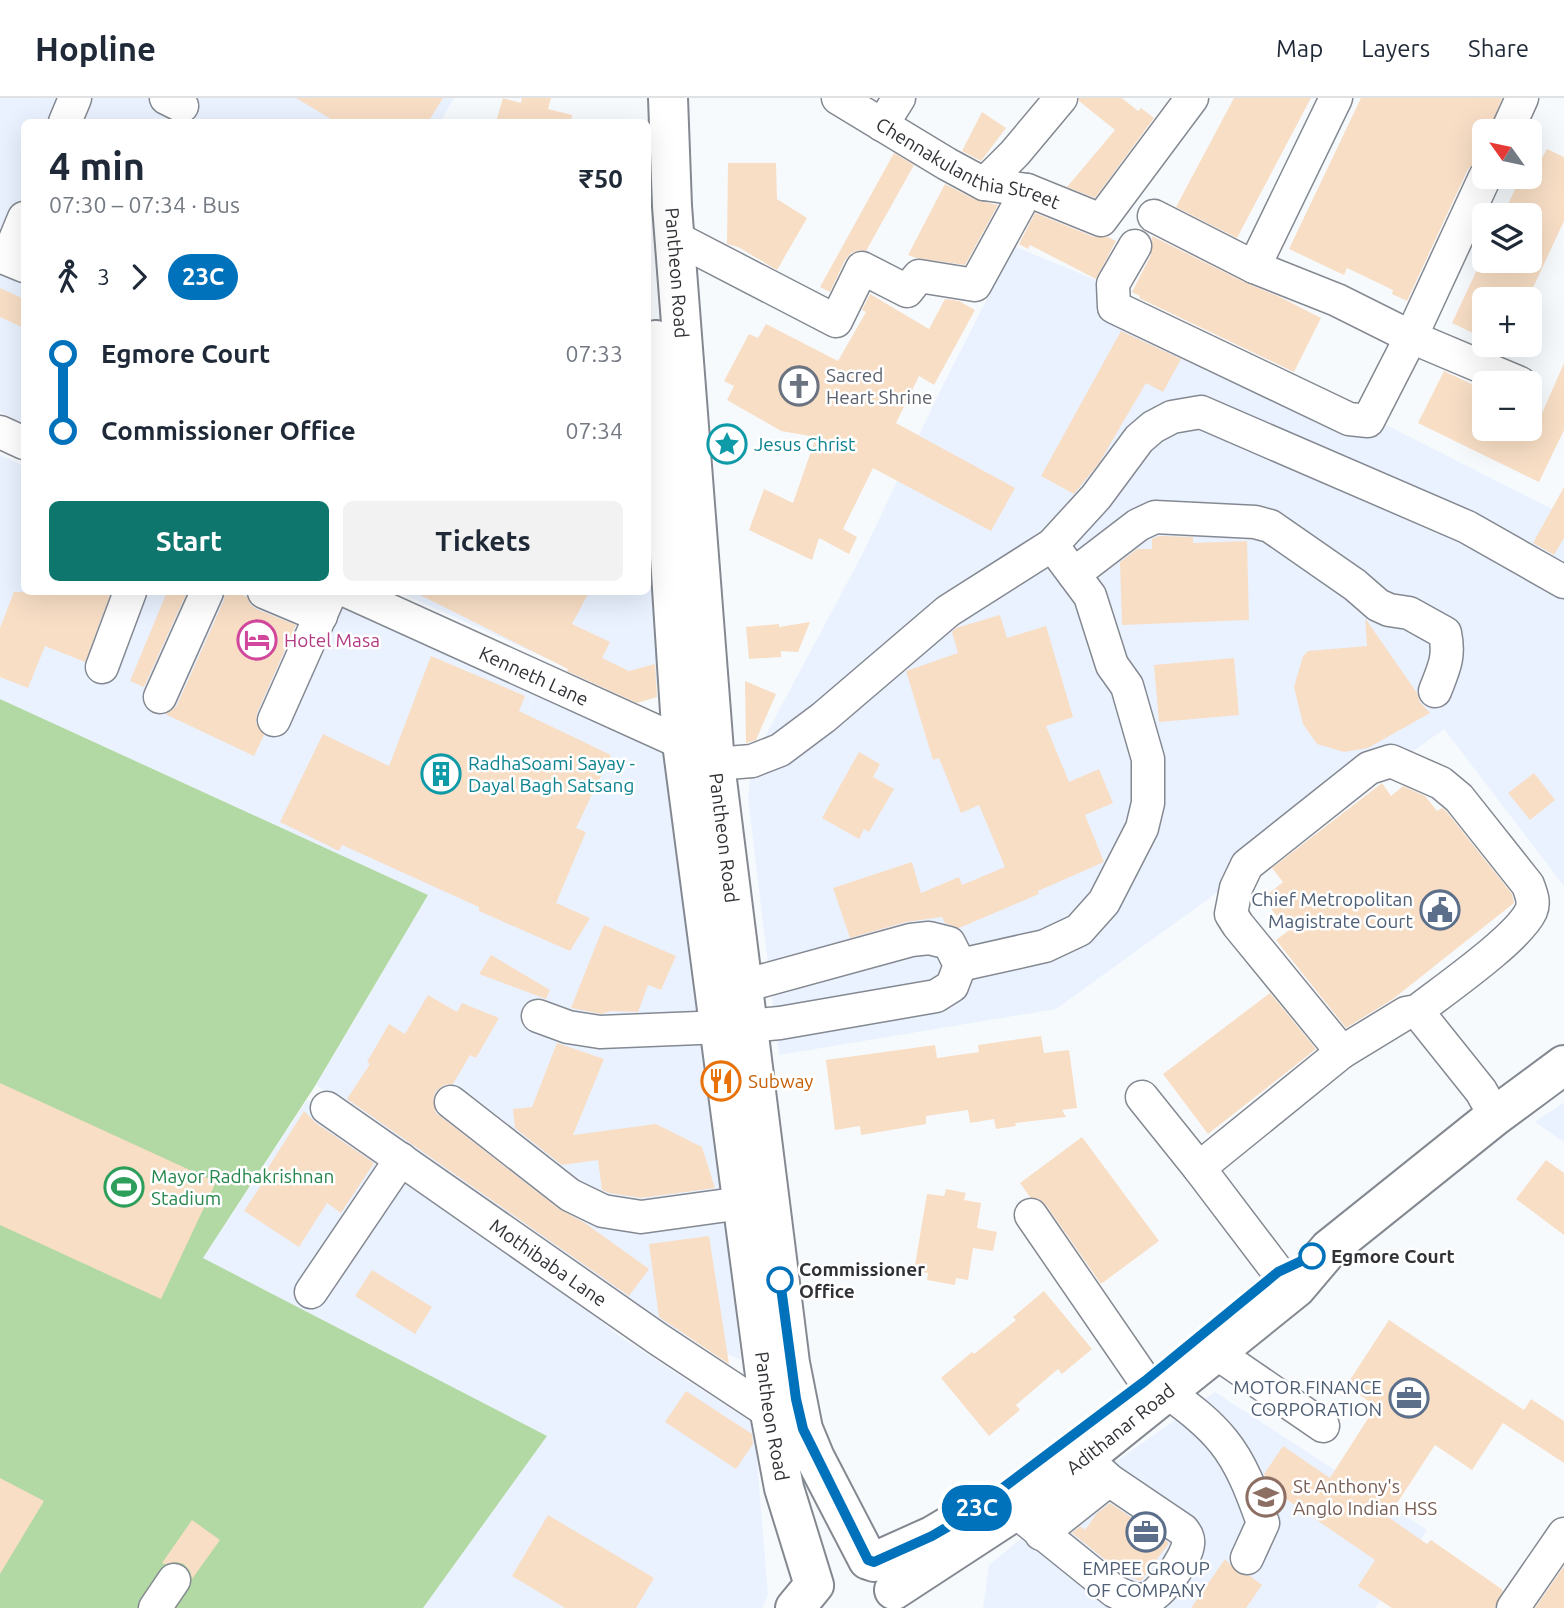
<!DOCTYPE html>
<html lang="en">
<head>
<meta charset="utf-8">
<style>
	:root { --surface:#fff; --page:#f2f2f3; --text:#1f2937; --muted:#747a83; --line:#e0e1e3; --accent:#0f766e }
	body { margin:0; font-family:Ubuntu,sans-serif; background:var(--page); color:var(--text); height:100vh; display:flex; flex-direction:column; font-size:26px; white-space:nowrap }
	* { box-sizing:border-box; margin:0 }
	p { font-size:23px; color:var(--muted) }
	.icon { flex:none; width:38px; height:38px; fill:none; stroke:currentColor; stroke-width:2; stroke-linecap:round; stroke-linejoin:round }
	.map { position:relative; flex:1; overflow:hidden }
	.details { position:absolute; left:21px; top:21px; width:630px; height:476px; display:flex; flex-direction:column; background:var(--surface); border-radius:10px; box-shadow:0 7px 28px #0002 }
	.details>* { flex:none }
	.badge { padding:0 14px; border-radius:23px; font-size:24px; line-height:46px }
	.needle { width:46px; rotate:303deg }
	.tools { position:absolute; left:1472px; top:21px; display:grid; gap:14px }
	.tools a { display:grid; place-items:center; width:70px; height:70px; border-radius:10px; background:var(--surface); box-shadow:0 7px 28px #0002; font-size:35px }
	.map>.badge { position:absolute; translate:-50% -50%; box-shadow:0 0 0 4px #fff }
	.legs { display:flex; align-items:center; gap:10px; height:77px; padding:0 28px; font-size:23px }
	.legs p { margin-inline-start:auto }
	.headline { display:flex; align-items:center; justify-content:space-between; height:119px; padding:0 28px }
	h1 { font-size:38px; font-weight:700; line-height:52px }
	.primary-button { display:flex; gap:14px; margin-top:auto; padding:14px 28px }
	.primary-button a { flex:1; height:80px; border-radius:10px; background:var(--accent); color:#fff; font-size:28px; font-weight:700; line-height:80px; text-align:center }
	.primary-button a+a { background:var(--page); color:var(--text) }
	ul { padding:0 28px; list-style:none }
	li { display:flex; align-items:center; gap:24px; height:77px; font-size:26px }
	li i { display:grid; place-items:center; width:10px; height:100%; margin:0 9px; background:currentColor }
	li i::after { content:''; width:18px; height:18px; margin:-9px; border:5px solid; border-radius:50%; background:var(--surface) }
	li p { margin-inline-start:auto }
	li:first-child i { background:linear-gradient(#0000 50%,currentColor 0) }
	li:last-child i { background:linear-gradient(currentColor 50%,#0000 0) }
	header { display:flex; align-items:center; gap:42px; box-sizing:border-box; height:98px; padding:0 35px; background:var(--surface); border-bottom:2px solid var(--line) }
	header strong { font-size:33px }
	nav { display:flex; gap:38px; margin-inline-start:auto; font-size:24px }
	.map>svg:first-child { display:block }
	.built { fill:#eaf2ff }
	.green { fill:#b2d8a3 }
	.building { fill:#f8dec5 }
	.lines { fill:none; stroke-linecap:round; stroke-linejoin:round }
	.minor-casing { stroke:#848991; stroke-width:35 }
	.major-casing { stroke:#848991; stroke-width:42 }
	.minor { stroke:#fff; stroke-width:32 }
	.major { stroke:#fff; stroke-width:38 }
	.line-1-casing { stroke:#fff; stroke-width:16 }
	.line-1 { stroke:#0072bc; stroke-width:10 }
	.stop-1-dot { fill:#fff; stroke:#0072bc; stroke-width:3.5 }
	.labels { text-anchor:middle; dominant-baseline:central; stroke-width:5; stroke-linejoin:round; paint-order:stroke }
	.street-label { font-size:19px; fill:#303236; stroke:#fff }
	.worship-label { font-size:19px; fill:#5b616d; stroke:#fff; text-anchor:start }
	.culture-label { font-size:19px; fill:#0d838f; stroke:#fff; text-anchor:start }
	.hotel-label { font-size:19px; fill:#b23c85; stroke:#fff; text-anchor:start }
	.service-label { font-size:19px; fill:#4e5e75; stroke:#fff; text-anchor:end }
	.food-label { font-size:19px; fill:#c56008; stroke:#fff; text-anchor:start }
	.leisure-label { font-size:19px; fill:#27864d; stroke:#fff; text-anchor:start }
	.stop-label { font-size:19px; font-weight:bold; fill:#303236; stroke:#fff; text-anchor:start }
	.education-label { font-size:19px; fill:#785e54; stroke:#fff; text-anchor:start }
</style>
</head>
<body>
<header>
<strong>Hopline</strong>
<nav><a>Map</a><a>Layers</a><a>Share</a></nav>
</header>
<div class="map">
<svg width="1564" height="1510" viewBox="0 0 1564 1510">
	<rect width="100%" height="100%" fill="#f7fafd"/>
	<!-- built -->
	<path class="built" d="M0,0H454L440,24H24V325L0,314Z
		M1014,148L1113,189L1564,417V788L1444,631L1056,911L779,957L748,700L752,663L863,455L938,297Z
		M0,357L24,368V494H307L535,595L523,628L536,594L667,658L673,670L741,1262L646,1220L316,987L428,797L0,601Z
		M648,456L661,584L632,598L398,494H648Z
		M307,1002L462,1113L621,1239L754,1326L768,1497L762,1510H423L547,1338L203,1160Z
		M1564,1004V1044L1535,1024Z
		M1215,1294L1427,1432L1375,1510H983L989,1467L1111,1367Z"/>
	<!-- green -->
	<path class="green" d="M0,601L428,797L315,988L203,1160L547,1338L423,1510H0Z"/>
	<!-- building -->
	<path class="building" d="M296,0H443L428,24H336Z
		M503,0L521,5L522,0H551L548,11L572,17L571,24H496Z
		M1079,0H1122L1138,13L1141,10L1154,20L1095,100L1067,89L1115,32L1079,3Z
		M1234,0H1311L1237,140L1176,109Z
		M1361,0H1502L1489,33H1484V52L1479,62L1468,71L1407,203L1392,196L1393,192L1347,170L1344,177L1289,151Z
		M982,14L1006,30L981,63L962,53Z
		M1547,51L1564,59V123L1530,196V192L1526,190L1520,201H1484V232L1476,228L1473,235L1452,225L1484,157V163H1530V117H1503L1518,85L1530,91V59L1540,64Z
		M894,55L914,67L866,153L860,152L851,155L845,162L830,194L820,189Z
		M728,65H776L777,101L807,120L777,172L738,149L727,146Z
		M945,86L976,102L998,107L965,167L916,160L908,157Z
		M1035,115L1094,139H1108L1116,143L1096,181L1030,147L1028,151L1019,146Z
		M1152,138L1246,185L1280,199L1321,220L1294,274L1139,200L1140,198L1132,194L1151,157Z
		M0,190L24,201V230L0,219Z
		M870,196L929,231L945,201L959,203L975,212L934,287L919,278L896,325L1015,390L991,433L873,370L843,431L857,439L849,456L819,440L812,462L749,432L764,391L793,405L816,339L781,333L727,302L734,288L724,283L749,236L758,240L766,226L838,263L866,214L862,212Z
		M1121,233L1181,261L1163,294L1146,285L1099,365L1074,396L1041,378Z
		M1564,265V332L1539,384L1418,325L1444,273L1484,292V331H1530V315L1540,320Z
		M1564,389V440L1554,457L1533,445Z
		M1159,438L1193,439V445L1247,443L1249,522L1122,527L1120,464L1137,451H1152V441Z
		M14,494H111L85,564L45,548L28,590L0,579V530Z
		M167,494H187L144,589L130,583Z
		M225,494H235L247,499L250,506L256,511L296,527L257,615L256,625L264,637L254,658L165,616L171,613L177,607L224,502Z
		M414,494H589L572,526L610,544L602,560L629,573L655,566L657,599L637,605L567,573L568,571Z
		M1000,517L1007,540L1046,528L1073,619L1046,628L1069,684L1099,671L1113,705L1085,717L1104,764L1038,793L1039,796L959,830L945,825L942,819L906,824L850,840L833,790L912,764L921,795L959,779L962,787L1005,769L979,707L961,715L939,660L933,662L906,573L958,555L952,534L956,530Z
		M1365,520L1417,595L1420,604L1430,615L1368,650L1344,654L1317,646L1303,626L1294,589L1303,558L1308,553L1367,548Z
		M810,524L798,554L781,553V559L749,561L746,529L779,526V529Z
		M431,558L525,598L519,613L611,657L576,730L586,734L556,805L590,820L570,853L479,813V809L342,747L339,753L280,724L323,636L389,668Z
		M1234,560L1239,617L1159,624L1154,567Z
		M745,583L776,596L756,642L746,645Z
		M859,654L880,666L873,679L894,691L869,734L864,731L859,741L822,720Z
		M1534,675L1555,702L1530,722L1508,695Z
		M1382,685L1391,698L1403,688L1425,698L1437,713L1442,710L1446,713L1512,796L1514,805L1393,901L1346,930L1276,842L1288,833L1263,800L1283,784L1272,770Z
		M604,827L676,858L661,892L648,887L638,914L611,913L601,916L571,910Z
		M491,857L550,892L546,901L479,876Z
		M1270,895L1316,951L1208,1036L1163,976Z
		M428,897L457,914L462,905L499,920L476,960L470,957L453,986L444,987L436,993L433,1002L436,1015L559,1111L585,1125L649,1171L629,1198L347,1001L370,966L367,964L389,926L405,936Z
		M1041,938L1044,955L1069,952L1077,1010L1062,1012L1066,1019L1015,1025L1016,1028L996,1031L994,1021L970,1025L968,1012L926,1018V1026L885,1033L861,1037L860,1028L835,1032L826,962L935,947L937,960L979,954L978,947Z
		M557,945L604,961L573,1037L656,1026L702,1049L715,1090L641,1100L609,1095L602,1092L598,1062L562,1067L515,1030L513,1011L532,1009Z
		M0,985L216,1084L161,1201L0,1127Z
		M304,1013L316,1025L374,1065L341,1115L327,1105L299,1149L244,1113L267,1078L264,1076Z
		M1082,1039L1159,1143L1101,1186L1046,1107L1039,1101L1030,1099L1020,1085Z
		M1546,1062L1564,1075V1137L1516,1101Z
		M946,1091L966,1095L964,1102L981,1105L977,1130L997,1134L993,1153L973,1150L968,1182L956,1180L955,1187L927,1182L928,1175L914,1173L927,1096L944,1098Z
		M709,1138L729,1266L659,1219L649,1146Z
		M372,1172L432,1209L415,1236L355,1198Z
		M1044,1193L1092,1251L1062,1276L1058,1271L1016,1307L1020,1312L989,1338L941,1280L972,1254L974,1256L1016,1222L1013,1219Z
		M1389,1222L1524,1312L1531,1301L1564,1323V1365L1503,1325L1472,1372L1435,1347L1388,1419L1427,1446L1431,1442L1503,1492L1495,1510H1392L1358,1488L1375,1462L1270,1390L1264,1376L1283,1348L1330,1380L1376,1308L1346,1288Z
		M686,1293L752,1336L753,1346L736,1371L665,1324Z
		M0,1380L44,1403L0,1476Z
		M1110,1405L1169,1445L1141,1483L1124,1477L1072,1435L1080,1428L1085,1432L1097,1415Z
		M548,1417L654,1480L636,1510H565L512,1478Z
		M192,1422L220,1442L192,1481L190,1473L184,1466L176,1464L165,1466L162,1465Z
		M1225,1461L1239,1476L1250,1478L1262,1487L1246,1510H1191Z
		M1564,1468V1510H1535Z"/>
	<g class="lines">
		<!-- minor casing -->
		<g class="minor-casing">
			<g id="minor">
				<path d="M166,0L182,8"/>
				<path id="s1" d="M838,0L947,66L984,86L1027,92L1101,122L1192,0"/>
				<path d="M65,24L75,0"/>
				<path d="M882,27L899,0"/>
				<path d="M1507,33L1522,0"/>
				<path d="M984,86L1015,55L1061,0"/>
				<path d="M1154,118L1254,169L1337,202L1411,239L1520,285"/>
				<path d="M24,120L7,161L24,168"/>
				<path d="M674,139L836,223L862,170L907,193L919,178L975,187L1027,92"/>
				<path d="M1135,148L1113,186L1114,209L1349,321L1368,323L1411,239L1485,79"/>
				<path d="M1254,169L1336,0"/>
				<path d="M0,334L24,345"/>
				<path d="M1074,476L1138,427L1155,419L1255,424L1270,428L1355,487L1378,507L1389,512L1409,515L1445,535C1450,559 1444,570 1435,593"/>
				<path d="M264,494L321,518"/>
				<path id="s2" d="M349,494L682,645L715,666L752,663L780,652L824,619L948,513L1052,447L1096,399L1139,341L1153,329L1172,319L1201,314L1467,429L1564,484"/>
				<path d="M102,569L130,494"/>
				<path d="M160,599L207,494"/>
				<path d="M274,622L331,494"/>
				<path d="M960,867L1045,848L1079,832L1104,804L1142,730L1148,705V661L1127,588L1112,567L1090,498L1052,447"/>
				<path d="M1417,913C1444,892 1519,840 1531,813C1535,804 1531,796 1528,787L1459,700L1441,685L1391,663L1369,670L1247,767L1236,790L1231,816L1238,827L1342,954L1406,915L1417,913L1481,993L1495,1018"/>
				<path d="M538,918L568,929L600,934L748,928L780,925L936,898L952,888L960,867L949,845L929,840L911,842L743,888"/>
				<path d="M1142,999L1199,1070"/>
				<path d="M451,1004L570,1097L603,1113L641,1119L742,1105"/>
				<path id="s3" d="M327,1010L658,1241L770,1315"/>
				<path d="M1031,1117L1145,1283"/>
				<path d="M1278,1174L1199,1070L1342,954"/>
				<path d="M311,1194L401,1061"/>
				<path d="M1215,1254L1323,1328"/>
				<path d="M1166,1293C1186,1308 1207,1323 1223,1343C1242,1366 1253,1397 1263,1425L1247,1460"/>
				<path d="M1015,1413L1114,1493C1124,1498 1135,1504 1146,1501C1159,1499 1187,1460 1188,1446C1189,1440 1186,1436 1183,1432L1109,1382L1084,1359"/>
				<path d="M1041,1436L1109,1382"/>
				<path d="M155,1510L174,1482"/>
				<path d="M1513,1510L1564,1436"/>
			</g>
		</g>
		<!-- major casing -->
		<g class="major-casing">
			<g id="major">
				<path id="s4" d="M668,0L672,108L715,666L790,1265L803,1331L815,1360L868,1462"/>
				<path id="s5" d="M656,242L682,645L770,1315L784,1390L814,1487L795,1510"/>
				<path d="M874,1464L932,1438L959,1422"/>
				<path id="s6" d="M894,1492L1015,1413L1093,1353L1296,1190L1329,1151L1495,1018L1564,967"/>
			</g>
		</g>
		<!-- minor -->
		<use href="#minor" class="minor"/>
		<!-- major -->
		<use href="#major" class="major"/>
	</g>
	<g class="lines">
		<!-- line-1 casing -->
		<g class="line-1-casing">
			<path id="line-1" d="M780,1182L796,1301L803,1331L868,1462L874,1464L932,1438L963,1420L1145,1283L1278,1174L1312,1158"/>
		</g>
		<!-- line-1 -->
		<use href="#line-1" class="line-1"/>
	</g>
	<!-- icons -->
	<defs>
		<g id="church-ring" transform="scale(2.0125)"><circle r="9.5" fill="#fff" stroke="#6b7280" stroke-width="1.5"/><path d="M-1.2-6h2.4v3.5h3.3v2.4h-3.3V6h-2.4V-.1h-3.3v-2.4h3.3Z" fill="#6b7280"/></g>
		<g id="sight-ring" transform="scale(2.0125)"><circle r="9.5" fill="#fff" stroke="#0f9aa8" stroke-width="1.5"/><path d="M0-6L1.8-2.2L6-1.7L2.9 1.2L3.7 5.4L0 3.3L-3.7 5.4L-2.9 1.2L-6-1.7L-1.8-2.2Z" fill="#0f9aa8"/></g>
		<g id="hotel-ring" transform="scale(2.0125)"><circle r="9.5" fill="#fff" stroke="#d1479c" stroke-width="1.5"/><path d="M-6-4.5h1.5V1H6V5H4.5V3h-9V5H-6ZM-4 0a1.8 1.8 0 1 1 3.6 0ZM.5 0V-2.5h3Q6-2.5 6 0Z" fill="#d1479c"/></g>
		<g id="building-ring" transform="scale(2.0125)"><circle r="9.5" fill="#fff" stroke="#0f9aa8" stroke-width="1.5"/><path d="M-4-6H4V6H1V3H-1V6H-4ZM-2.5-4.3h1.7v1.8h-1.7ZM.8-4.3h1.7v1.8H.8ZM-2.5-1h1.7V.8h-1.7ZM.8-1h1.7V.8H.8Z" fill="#0f9aa8"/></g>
		<g id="civic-ring" transform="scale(2.0125)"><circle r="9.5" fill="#fff" stroke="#5c6f8a" stroke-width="1.5"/><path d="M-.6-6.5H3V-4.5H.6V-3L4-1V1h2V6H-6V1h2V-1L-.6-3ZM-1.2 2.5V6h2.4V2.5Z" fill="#5c6f8a"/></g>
		<g id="restaurant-ring" transform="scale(2.0125)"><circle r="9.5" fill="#fff" stroke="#e8710a" stroke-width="1.5"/><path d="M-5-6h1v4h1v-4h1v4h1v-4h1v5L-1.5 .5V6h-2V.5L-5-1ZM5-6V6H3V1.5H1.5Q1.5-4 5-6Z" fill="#e8710a"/></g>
		<g id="stadium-ring" transform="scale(2.0125)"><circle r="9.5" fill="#fff" stroke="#2e9e5b" stroke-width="1.5"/><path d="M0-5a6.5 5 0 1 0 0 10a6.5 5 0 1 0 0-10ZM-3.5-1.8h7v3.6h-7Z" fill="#2e9e5b"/></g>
		<g id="office-ring" transform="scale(2.0125)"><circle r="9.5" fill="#fff" stroke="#5c6f8a" stroke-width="1.5"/><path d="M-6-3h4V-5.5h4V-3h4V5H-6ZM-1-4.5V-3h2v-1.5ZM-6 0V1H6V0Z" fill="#5c6f8a"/></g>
		<g id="school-ring" transform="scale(2.0125)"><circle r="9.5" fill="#fff" stroke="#8d6e63" stroke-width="1.5"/><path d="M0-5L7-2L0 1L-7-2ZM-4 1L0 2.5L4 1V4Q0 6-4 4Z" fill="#8d6e63"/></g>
	</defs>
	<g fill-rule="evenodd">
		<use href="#church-ring" x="799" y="288"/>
		<use href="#sight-ring" x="727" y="346"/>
		<use href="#hotel-ring" x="257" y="542"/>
		<use href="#building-ring" x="441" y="676"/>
		<use href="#civic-ring" x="1440" y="812"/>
		<use href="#restaurant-ring" x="721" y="983"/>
		<use href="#stadium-ring" x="124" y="1089"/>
		<use href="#office-ring" x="1409" y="1300"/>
		<use href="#school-ring" x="1266" y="1399"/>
		<use href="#office-ring" x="1146" y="1434"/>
	</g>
	<!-- markers -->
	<g class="stop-1-dot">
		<circle cx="1312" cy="1158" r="12"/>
		<circle cx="780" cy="1182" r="12"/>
	</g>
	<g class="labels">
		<!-- street labels -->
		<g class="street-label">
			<text stroke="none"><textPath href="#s1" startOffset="147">Chennakulanthia Street</textPath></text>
			<text stroke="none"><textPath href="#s4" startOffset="175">Pantheon Road</textPath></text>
			<text stroke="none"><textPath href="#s2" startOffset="203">Kenneth Lane</textPath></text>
			<text stroke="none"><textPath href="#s4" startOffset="742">Pantheon Road</textPath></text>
			<text stroke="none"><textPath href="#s3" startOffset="270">Mothibaba Lane</textPath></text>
			<text stroke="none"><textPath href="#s5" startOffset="1083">Pantheon Road</textPath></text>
			<text stroke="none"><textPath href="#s6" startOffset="278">Adithanar Road</textPath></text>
		</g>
		<!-- worship labels -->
		<g class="worship-label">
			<text x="826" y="277">Sacred<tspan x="826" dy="22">Heart Shrine</tspan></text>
		</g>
		<!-- culture labels -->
		<g class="culture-label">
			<text x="754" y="346">Jesus Christ</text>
			<text x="468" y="665">RadhaSoami Sayay -<tspan x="468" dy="22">Dayal Bagh Satsang</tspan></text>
		</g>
		<!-- hotel labels -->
		<g class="hotel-label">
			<text x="284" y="542">Hotel Masa</text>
		</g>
		<!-- service labels -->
		<g class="service-label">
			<text x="1413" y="801">Chief Metropolitan<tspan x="1413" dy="22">Magistrate Court</tspan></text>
			<text x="1382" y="1289">MOTOR FINANCE<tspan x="1382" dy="22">CORPORATION</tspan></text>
			<text x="1146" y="1470" text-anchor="middle">EMPEE GROUP<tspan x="1146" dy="22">OF COMPANY</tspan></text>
		</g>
		<!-- food labels -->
		<g class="food-label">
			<text x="748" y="983">Subway</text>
		</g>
		<!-- leisure labels -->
		<g class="leisure-label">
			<text x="151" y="1078">Mayor Radhakrishnan<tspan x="151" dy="22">Stadium</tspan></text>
		</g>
		<!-- stop labels -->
		<g class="stop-label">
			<text x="1331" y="1158">Egmore Court</text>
			<text x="799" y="1171">Commissioner<tspan x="799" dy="22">Office</tspan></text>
		</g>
		<!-- education labels -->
		<g class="education-label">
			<text x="1293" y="1388">St Anthony's<tspan x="1293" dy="22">Anglo Indian HSS</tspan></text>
		</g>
	</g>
</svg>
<div class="tools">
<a><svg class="needle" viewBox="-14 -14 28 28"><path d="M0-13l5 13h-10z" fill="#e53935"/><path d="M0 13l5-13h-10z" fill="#747a83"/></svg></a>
<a><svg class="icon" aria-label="layers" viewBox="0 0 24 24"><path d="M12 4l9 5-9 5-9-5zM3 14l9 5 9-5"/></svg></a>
<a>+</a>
<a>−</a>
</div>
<b class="badge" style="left:977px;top:1410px;background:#0072bc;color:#fff">23C</b>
<section class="details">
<div class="headline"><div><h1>4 min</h1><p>07:30 – 07:34 · Bus</p></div><b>₹50</b></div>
<div class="legs"><svg class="icon" aria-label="walk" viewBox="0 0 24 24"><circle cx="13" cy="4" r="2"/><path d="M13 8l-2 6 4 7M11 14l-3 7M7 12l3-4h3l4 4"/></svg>3<svg class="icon" aria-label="forward" viewBox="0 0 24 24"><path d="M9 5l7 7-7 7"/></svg><b class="badge" style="background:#0072bc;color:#fff">23C</b></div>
<ul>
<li><i style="color:#0072bc"></i><b>Egmore Court</b><p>07:33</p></li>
<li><i style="color:#0072bc"></i><b>Commissioner Office</b><p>07:34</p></li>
</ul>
<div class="primary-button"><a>Start</a><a>Tickets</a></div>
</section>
</div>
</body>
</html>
